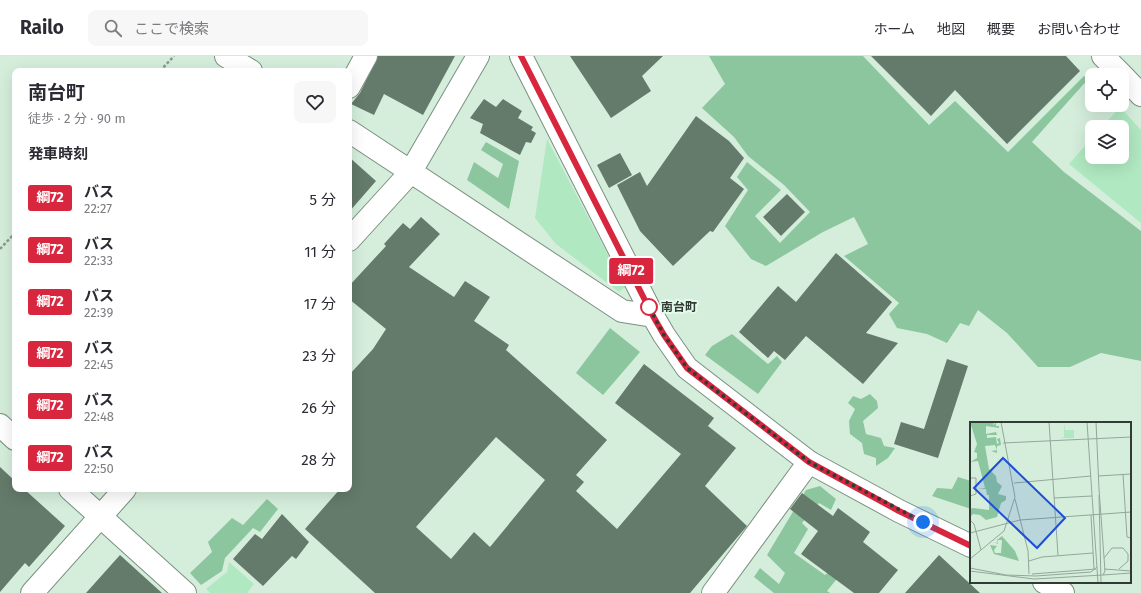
<!DOCTYPE html>
<html lang="ja">
<head>
<meta charset="utf-8">
<style>
	:root { --surface:#fff; --page:#f7f7f7; --text:#2b2b33; --muted:#7c7c81; --line:#e1e1e2 }
	body { margin:0; font-family:"Fira Sans","Noto Sans JP",sans-serif; background:var(--page); color:var(--text); height:100vh; display:flex; flex-direction:column; font-size:15px; white-space:nowrap }
	* { box-sizing:border-box; margin:0 }
	p { font-size:13px; color:var(--muted) }
	.icon { flex:none; width:22px; height:22px; fill:none; stroke:currentColor; stroke-width:2; stroke-linecap:round; stroke-linejoin:round }
	.map { position:relative; flex:1; overflow:hidden }
	.details { position:absolute; left:12px; top:12px; width:340px; height:424px; display:flex; flex-direction:column; background:var(--surface); border-radius:8px; box-shadow:0 4px 16px #0002 }
	.details>* { flex:none }
	.badge { padding:0 8px; border-radius:3px; font-size:14px; line-height:26px }
	.tools { position:absolute; left:1085px; top:12px; display:grid; gap:8px }
	.tools a { display:grid; place-items:center; width:44px; height:44px; border-radius:8px; background:var(--surface); box-shadow:0 4px 16px #0002; font-size:20px }
	.you { position:absolute; width:20px; height:20px; margin:-10px; border:3px solid #fff; border-radius:50%; background:#1a73e8; box-shadow:0 0 0 6px #1a73e833 }
	.map>.badge { position:absolute; translate:-50% -50%; box-shadow:0 0 0 2px #fff }
	h2 { padding:0 16px; font-size:15px; line-height:36px }
	.round { display:grid; place-items:center; flex:none; width:42px; height:42px; border-radius:8px; background:var(--page) }
	.headline { display:flex; align-items:center; justify-content:space-between; height:68px; padding:0 16px }
	h1 { font-size:19px; font-weight:700; line-height:30px }
	ul { padding:0; list-style:none }
	li { display:flex; align-items:center; gap:12px; height:52px; padding:0 16px }
	li div { flex:1 }
	li b { display:block; font-size:15px }
	li em { font-style:normal }
	li .badge { min-width:44px; font-weight:700; text-align:center }
	header { display:flex; align-items:center; gap:24px; box-sizing:border-box; height:56px; padding:0 20px; background:var(--surface); border-bottom:1px solid var(--line) }
	header strong { font-size:19px }
	nav { display:flex; gap:22px; margin-inline-start:auto; font-size:14px }
	.search { width:280px; height:36px; background:var(--page); display:flex; align-items:center; gap:10px; box-sizing:border-box; padding:0 14px; border-radius:8px; color:var(--muted); font-size:15px }
	.map>svg:first-child { display:block }
	.green { fill:#b0e8c1 }
	.forest { fill:#8cc69e }
	.building { fill:#647a6a; fill-rule:evenodd }
	.lines { fill:none; stroke-linecap:round; stroke-linejoin:round }
	.minor-casing { stroke:#7a9080; stroke-width:24 }
	.major-casing { stroke:#7a9080; stroke-width:24 }
	.path { stroke:#899b8e; stroke-width:2.5; stroke-dasharray:3 2; stroke-linecap:butt }
	.minor { stroke:#fff; stroke-width:22 }
	.major { stroke:#fff; stroke-width:22 }
	.line-casing { stroke:#fff; stroke-width:9 }
	.line { stroke:#d7263d; stroke-width:6 }
	.walk { stroke:#313a34; stroke-width:4; stroke-dasharray:0 7.2 }
	.stop-dot { fill:#fff; stroke:#d7263d; stroke-width:2 }
	.labels { text-anchor:middle; dominant-baseline:central; stroke-width:4; stroke-linejoin:round; paint-order:stroke }
	.stop-label { font-size:12px; font-weight:bold; fill:#313a34; stroke:#e2fbe9; text-anchor:start }
	.inset-road { fill:none; stroke:#93a699; stroke-width:1 }
	.view { fill:#1d4ed8; fill-opacity:0.15; stroke:#1d4ed8; stroke-width:2 }
	.inset-edge { fill:none; stroke:#313a34; stroke-width:2 }
</style>
</head>
<body>
<header>
<strong>Railo</strong>
<div class="search"><svg class="icon" aria-label="search" viewBox="0 0 24 24"><circle cx="10" cy="10" r="6"/><path d="M15 15l6 6"/></svg>ここで検索</div>
<nav><a>ホーム</a><a>地図</a><a>概要</a><a>お問い合わせ</a></nav>
</header>
<div class="map">
<svg width="1141" height="537" viewBox="0 0 1141 537">
	<rect width="100%" height="100%" fill="#d5eedc"/>
	<!-- green -->
	<path class="green" d="M1120,51L1141,74V167L1069,108L1092,82V101H1122V71H1102Z
		M547,83L625,231L619,236L556,188L535,162Z
		M229,506L254,528L247,537H210L206,533L227,516Z"/>
	<!-- forest -->
	<path class="forest" d="M709,0H863L929,69L955,45L1008,96L1084,20L1089,22L1032,86L1064,116L1141,175V305L1101,297L1070,311H1038L1007,277L978,254L969,270L960,267L947,287L927,278L897,272L889,258L899,247L844,200L868,188L854,161L823,176L766,210L751,203L725,170L748,134L737,121L747,106L781,134L755,160L780,187L810,156L784,129L748,100L734,81L702,52L725,28Z
		M486,86L519,105L509,153L467,124L474,106L498,122L503,108L481,94Z
		M610,272L640,296L603,339L576,317Z
		M732,278L768,308L777,300L782,306L758,338L705,299L712,290Z
		M870,338L877,345L878,352L863,365L866,378L881,382L884,390L895,392L888,402L876,410V402L864,398L862,387L850,378L849,365L855,353L848,347L853,340L861,343Z
		M958,421L971,425V453L932,440L937,432L952,433Z
		M820,430L836,443L831,454L819,447L802,467L808,473L794,497L825,519L832,513L840,519L827,535L830,537H774L754,521L760,512L779,528L785,517L767,499L806,434Z
		M267,443L278,453L260,476L253,472L225,502L222,515L201,529L190,517L212,496L208,486L232,462L243,469Z"/>
	<!-- building -->
	<path class="building" d="M378,0H455L423,59L384,38L374,59L351,48L360,37Z
		M570,0H663L642,20L651,35L611,62Z
		M871,0H1066L1080,15L1007,88L955,34L931,60Z
		M484,43L496,51L503,43L522,55L518,62L533,71L531,74L536,77L531,87L526,86L520,99L480,77L483,68L470,62Z
		M696,60L729,85L744,102L730,122L744,133L713,176L710,175L673,210L640,175L617,129L640,116L647,130Z
		M620,97L632,119L609,132L597,109Z
		M349,101L376,125L349,156Z
		M787,138L805,156L781,180L763,161Z
		M421,161L440,178L409,211L454,241L465,225L490,241L474,265L509,289L506,294L607,384L576,419L584,426L576,435L617,473L681,398L615,347L644,308L714,362L708,370L736,392L705,430L747,470L690,537H375L305,473L340,433H349V319L373,293L386,273L349,243V230L386,190L384,188L403,167L410,173ZM496,381L545,424L490,491L474,476L451,503L416,471Z
		M836,197L892,246L866,277L898,287L863,328L806,280L785,304L774,295L768,302L739,276L778,230L796,246Z
		M947,303L968,310L938,402L894,388L901,366L924,373Z
		M0,411L15,425V433H24L65,470L29,511L25,507L0,536Z
		M802,437L833,460L838,452L870,476L863,486L898,514L879,537H854L801,498L818,475L790,453Z
		M282,458L309,486L296,503L292,500L263,530L233,503L255,478L262,483Z
		M120,499L162,537H86Z
		M939,499L980,537H905Z"/>
	<g class="lines">
		<!-- minor casing -->
		<g class="minor-casing">
			<path id="minor" d="M226,0L251,15
				M1103,0L1122,19
				M1122,19L1141,39
				M349,31L366,0
				M349,75L622,255L653,260
				M349,184L410,117L478,0
				M0,369L15,383
				M70,433L185,537
				M32,537L125,433
				M713,537L809,406"/>
		</g>
		<!-- major casing -->
		<g class="major-casing">
			<path id="major" d="M521,0L653,260L664,279L687,312L809,406L899,455L971,490
				M1044,526L1063,537"/>
		</g>
		<!-- path -->
		<path class="path" d="M160,15L174,0
			M0,193L15,177"/>
		<!-- minor -->
		<use href="#minor" class="minor"/>
		<!-- major -->
		<use href="#major" class="major"/>
	</g>
	<g class="lines">
		<!-- line casing -->
		<g class="line-casing">
			<path id="line" d="M521,0L653,260L664,279L687,312L809,406L899,455L971,490"/>
		</g>
		<!-- line -->
		<use href="#line" class="line"/>
		<!-- walk -->
		<path class="walk" d="M649,251L646,246L664,279L687,312L809,406L923,466"/>
	</g>
	<!-- markers -->
	<circle class="stop-dot" cx="649" cy="251" r="8"/>
	<g class="labels">
		<!-- stop labels -->
		<g class="stop-label">
			<text x="661" y="251">南台町</text>
		</g>
	</g>
	<!-- overview -->
	<g transform="translate(970 366)">
		<rect width="161" height="161" fill="#d5eedc"/>
		<path d="M94,0L95,8H104V16H91L94,15Z" fill="#b0e8c1"/>
		<path d="M0,0H24L23,4L26,0V4H29V6L16,4V12L26,10L27,13H17V16L26,15L27,22L29,21L27,17L30,16L31,23L27,24V31L21,29L27,28L25,23L15,24L19,47L26,54L27,60L32,64L28,72L36,74V78L31,81L27,95L16,98L10,93L3,92L0,95V87L3,86L19,88V73H17L16,67H8L15,66L8,39L0,40L7,36V31L4,30L7,22ZM32,114L45,129L49,139L24,132L20,123L27,124L24,128L25,131H31L32,118H28V122L24,120L28,121L27,118Z" fill="#8cc69e"/>
		<path class="inset-road" d="M79,0L88,133M117,0L128,161M126,0L129,67M33,21L161,15M153,52L157,115L161,116M128,54L161,52M0,56H6V72L0,74M44,61L121,54M129,73L131,161M84,76L122,74M45,77L58,129L59,152M121,93L124,147M0,98L4,102L11,128M0,111L50,98L161,90M134,136L142,126H153L158,132V139L149,147M0,137L34,109L45,75L31,0M59,139L72,135L123,131M0,146L36,153L66,154L121,150L127,145M134,147L161,149M0,149L64,157L133,153L135,149L129,67M62,152L126,147M133,153L161,151"/>
		<path class="view" d="M33,36L95,96L67,126L4,66Z"/>
		<rect width="161" height="161" class="inset-edge"/>
	</g>
</svg>
<div class="tools">
<a><svg class="icon" aria-label="locate" viewBox="0 0 24 24"><circle cx="12" cy="12" r="6"/><path d="M12 2v4M12 18v4M2 12h4M18 12h4"/></svg></a>
<a><svg class="icon" aria-label="layers" viewBox="0 0 24 24"><path d="M12 4l9 5-9 5-9-5zM3 14l9 5 9-5"/></svg></a>
</div>
<div class="you" style="left:923px;top:466px"></div>
<b class="badge" style="left:631px;top:215px;background:#d7263d;color:#fff">綱72</b>
<section class="details">
<div class="headline"><div><h1>南台町</h1><p>徒歩 · 2 分 · 90 m</p></div><a class="round"><svg class="icon" aria-label="heart" viewBox="0 0 24 24"><path d="M12 20l-8-8c-3-5 5-10 8-4 3-6 11-1 8 4z"/></svg></a></div>
<h2>発車時刻</h2>
<ul>
<li><span class="badge" style="background:#d7263d;color:#fff">綱72</span><div><b>バス</b><p>22:27</p></div><em>5 分</em></li>
<li><span class="badge" style="background:#d7263d;color:#fff">綱72</span><div><b>バス</b><p>22:33</p></div><em>11 分</em></li>
<li><span class="badge" style="background:#d7263d;color:#fff">綱72</span><div><b>バス</b><p>22:39</p></div><em>17 分</em></li>
<li><span class="badge" style="background:#d7263d;color:#fff">綱72</span><div><b>バス</b><p>22:45</p></div><em>23 分</em></li>
<li><span class="badge" style="background:#d7263d;color:#fff">綱72</span><div><b>バス</b><p>22:48</p></div><em>26 分</em></li>
<li><span class="badge" style="background:#d7263d;color:#fff">綱72</span><div><b>バス</b><p>22:50</p></div><em>28 分</em></li>
</ul>
</section>
</div>
</body>
</html>
